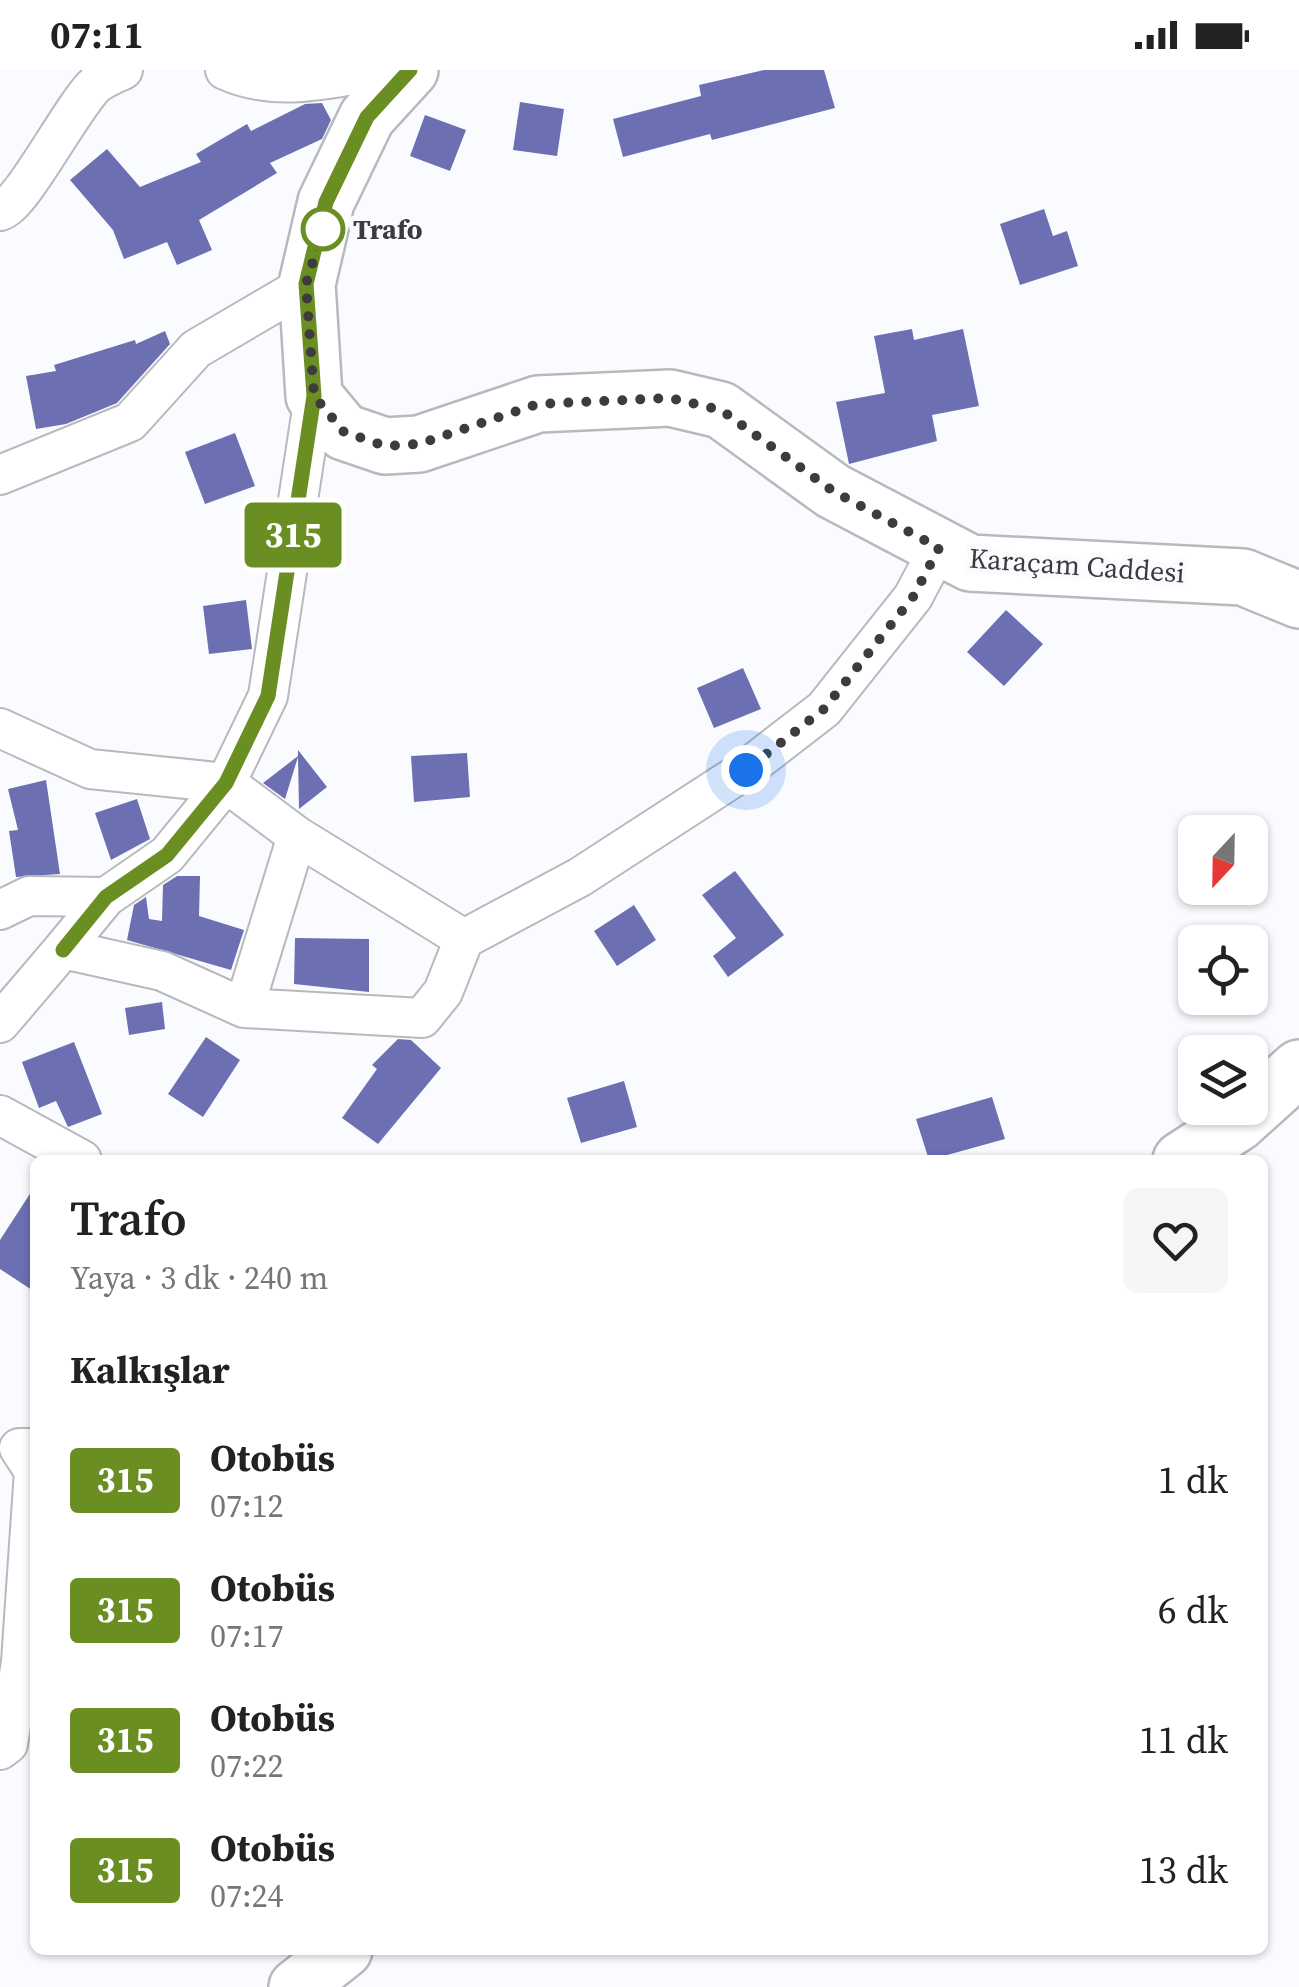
<!DOCTYPE html>
<html lang="tr">
<head>
<meta charset="utf-8">
<style>
	:root { --surface:#fff; --page:#f6f6f6; --text:#222; --muted:#767676 }
	body { margin:0; font-family:"Source Serif 4",serif; background:var(--page); color:var(--text); height:100vh; display:flex; flex-direction:column; font-size:38px; white-space:nowrap }
	* { box-sizing:border-box; margin:0 }
	p { font-size:32px; color:var(--muted) }
	.icon { flex:none; width:55px; height:55px; fill:none; stroke:currentColor; stroke-width:2; stroke-linecap:round; stroke-linejoin:round }
	.map { position:relative; flex:1; overflow:hidden }
	.drawer { position:absolute; left:30px; top:1085px; width:1238px; height:800px; display:flex; flex-direction:column; background:var(--surface); border-radius:15px; box-shadow:0 2px 8px #0004 }
	.drawer>* { flex:none }
	.badge { padding:0 20px; border-radius:8px; font-size:35px; line-height:65px }
	.needle { width:65px; rotate:202deg }
	.buttons { position:absolute; left:1178px; top:745px; display:grid; gap:20px }
	.buttons a { display:grid; place-items:center; width:90px; height:90px; border-radius:15px; background:var(--surface); box-shadow:0 2px 8px #0004; font-size:50px }
	.you { position:absolute; width:50px; height:50px; margin:-25px; border:8px solid #fff; border-radius:50%; background:#1a73e8; box-shadow:0 0 0 15px #1a73e833 }
	.map>.badge { position:absolute; translate:-50% -50%; box-shadow:0 0 0 5px #fff }
	h2 { padding:0 40px; font-size:38px; line-height:90px }
	.round { display:grid; place-items:center; flex:none; width:105px; height:105px; border-radius:15px; background:var(--page) }
	.head { display:flex; align-items:center; justify-content:space-between; height:170px; padding:0 40px }
	h1 { font-size:48px; font-weight:600; line-height:75px }
	ul { padding:0; list-style:none }
	li { display:flex; align-items:center; gap:30px; height:130px; padding:0 40px }
	li div { flex:1 }
	li b { display:block; font-size:38px }
	li em { font-style:normal }
	li .badge { min-width:110px; font-weight:700; text-align:center }
	.status { display:flex; justify-content:space-between; align-items:center; height:70px; padding:0 50px; background:var(--surface); direction:ltr }
	.status svg { height:28px; fill:currentColor }
	.map>svg:first-child { display:block }
	.building { fill:#6c70b2 }
	.lines { fill:none; stroke-linecap:round; stroke-linejoin:round }
	.street-casing { stroke:#b8b9be; stroke-width:42 }
	.secondary-casing { stroke:#b8b9be; stroke-width:60 }
	.street { stroke:#fff; stroke-width:38 }
	.secondary { stroke:#fff; stroke-width:55 }
	.line-casing { stroke:#fff; stroke-width:22 }
	.line { stroke:#6b8e23; stroke-width:15 }
	.walk { stroke:#3c3c3e; stroke-width:10; stroke-dasharray:0 18 }
	.stop-dot { fill:#fff; stroke:#6b8e23; stroke-width:5 }
	.labels { text-anchor:middle; dominant-baseline:central; stroke-width:10; stroke-linejoin:round; paint-order:stroke }
	.stop-label { font-size:28px; font-weight:bold; fill:#3c3c3e; stroke:#fafbff; text-anchor:start }
	.street-label { font-size:28px; fill:#3c3c3e; stroke:#fafbff }
</style>
</head>
<body>
<div class="status"><b>07:11</b><svg viewBox="0 0 49 12"><path d="M0 12V9h3v3zM5 12V6h3v6zM10 12V3h3v9zM15 12V0h3v12zM26 1h20v11H26zM47 4h2v5h-2z"/></svg></div>
<div class="map">
<svg width="1299" height="1917" viewBox="0 0 1299 1917">
	<rect width="100%" height="100%" fill="#fafbff"/>
	<!-- building -->
	<path class="building" d="M764,0H824L835,38L712,70L710,64L623,87L613,49L701,26L699,15Z
		M520,32L564,39L557,86L513,80Z
		M322,33L331,50L322,69L270,93L277,103L199,150L212,180L177,195L167,172L124,189L113,160L70,110L107,79L140,117L201,92L196,84L247,54L251,61L305,34Z
		M425,45L466,60L450,101L410,86Z
		M1044,139L1053,166L1067,161L1078,196L1020,215L1000,154Z
		M912,259L914,270L963,259L979,336L932,345L937,371L849,394L836,332L885,323L874,266Z
		M165,261L170,274L117,333L66,354L36,359L26,306L56,301L54,295L135,270L136,274Z
		M235,363L255,416L205,434L185,382Z
		M246,530L252,579L209,584L203,536Z
		M1006,540L1043,574L1004,616L967,582Z
		M743,598L761,639L714,658L697,618Z
		M298,680L327,717L299,739L298,687L285,729L263,713L298,686Z
		M467,683L470,727L414,732L411,686Z
		M46,710L60,804L16,807L9,761L18,760L8,719Z
		M137,729L150,769L111,790L95,743Z
		M735,801L784,865L728,907L713,886L736,868L702,825Z
		M177,806H200L199,846L244,860L231,900L127,870L134,835L146,827L149,849L162,851L163,815Z
		M634,835L656,870L617,896L594,861Z
		M295,868L369,869V922L294,914Z
		M162,932L165,959L129,965L125,938Z
		M206,967L240,990L203,1047L168,1024Z
		M398,969L411,970L441,998L378,1074L342,1048L377,999L372,995Z
		M74,972L102,1044L68,1057L56,1031L39,1038L22,992Z
		M624,1011L637,1057L581,1073L567,1028Z
		M992,1027L1005,1069L929,1090L916,1049Z
		M35,1116V1222L0,1199V1170Z"/>
	<g class="lines">
		<!-- street casing -->
		<g class="street-casing">
			<path id="street" d="M225,0C275,23 328,9 380,0
				M0,141C21,137 71,38 95,15C102,9 114,4 123,0
				M0,405L130,352L196,279L307,214
				M0,658L90,699L226,713L297,766L464,869
				M0,840L29,826L106,827
				M63,879L106,827L167,785L226,713L268,626L314,326
				M244,938L422,948L443,922L464,869L580,807L745,700L824,639L913,527L939,478
				M0,953L63,879L162,901L244,938L297,766
				M0,1045L82,1090
				M0,1680L8,1674L21,1592L34,1401L19,1378H35"/>
		</g>
		<!-- secondary casing -->
		<g class="secondary-casing">
			<path id="secondary" d="M410,0L367,47L326,132L307,214L314,326L344,362L385,376L419,374L538,334L670,328L721,340L833,421L970,493L1243,507L1299,530
				M1181,1090L1238,1053L1299,998
				M297,1917L344,1880"/>
		</g>
		<!-- street -->
		<use href="#street" class="street"/>
		<!-- secondary -->
		<use href="#secondary" class="secondary"/>
	</g>
	<g class="lines">
		<!-- line casing -->
		<g class="line-casing">
			<path id="line" d="M63,880L106,827L167,785L226,713L268,626L314,326L306,214L326,132L367,47L410,0"/>
		</g>
		<!-- line -->
		<use href="#line" class="line"/>
		<!-- walk -->
		<path class="walk" d="M323,159L306,214L314,326L344,362L385,376L419,374L538,334L670,328L721,340L833,421L939,478L913,527L824,639L746,700"/>
	</g>
	<!-- markers -->
	<circle class="stop-dot" cx="323" cy="159" r="20"/>
	<g class="labels">
		<!-- stop labels -->
		<g class="stop-label">
			<text x="353" y="159">Trafo</text>
		</g>
		<!-- street labels -->
		<g class="street-label">
			<text transform="translate(1077 495) rotate(4)">Karaçam Caddesi</text>
		</g>
	</g>
</svg>
<div class="buttons">
<a><svg class="needle" viewBox="-14 -14 28 28"><path d="M0-13l5 13h-10z" fill="#e53935"/><path d="M0 13l5-13h-10z" fill="#767676"/></svg></a>
<a><svg class="icon" aria-label="locate" viewBox="0 0 24 24"><circle cx="12" cy="12" r="6"/><path d="M12 2v4M12 18v4M2 12h4M18 12h4"/></svg></a>
<a><svg class="icon" aria-label="layers" viewBox="0 0 24 24"><path d="M12 4l9 5-9 5-9-5zM3 14l9 5 9-5"/></svg></a>
</div>
<div class="you" style="left:746px;top:700px"></div>
<b class="badge" style="left:293px;top:465px;background:#6b8e23;color:#fff">315</b>
<section class="drawer">
<div class="head"><div><h1>Trafo</h1><p>Yaya · 3 dk · 240 m</p></div><a class="round"><svg class="icon" aria-label="heart" viewBox="0 0 24 24"><path d="M12 20l-8-8c-3-5 5-10 8-4 3-6 11-1 8 4z"/></svg></a></div>
<h2>Kalkışlar</h2>
<ul>
<li><span class="badge" style="background:#6b8e23;color:#fff">315</span><div><b>Otobüs</b><p>07:12</p></div><em>1 dk</em></li>
<li><span class="badge" style="background:#6b8e23;color:#fff">315</span><div><b>Otobüs</b><p>07:17</p></div><em>6 dk</em></li>
<li><span class="badge" style="background:#6b8e23;color:#fff">315</span><div><b>Otobüs</b><p>07:22</p></div><em>11 dk</em></li>
<li><span class="badge" style="background:#6b8e23;color:#fff">315</span><div><b>Otobüs</b><p>07:24</p></div><em>13 dk</em></li>
</ul>
</section>
</div>
</body>
</html>
